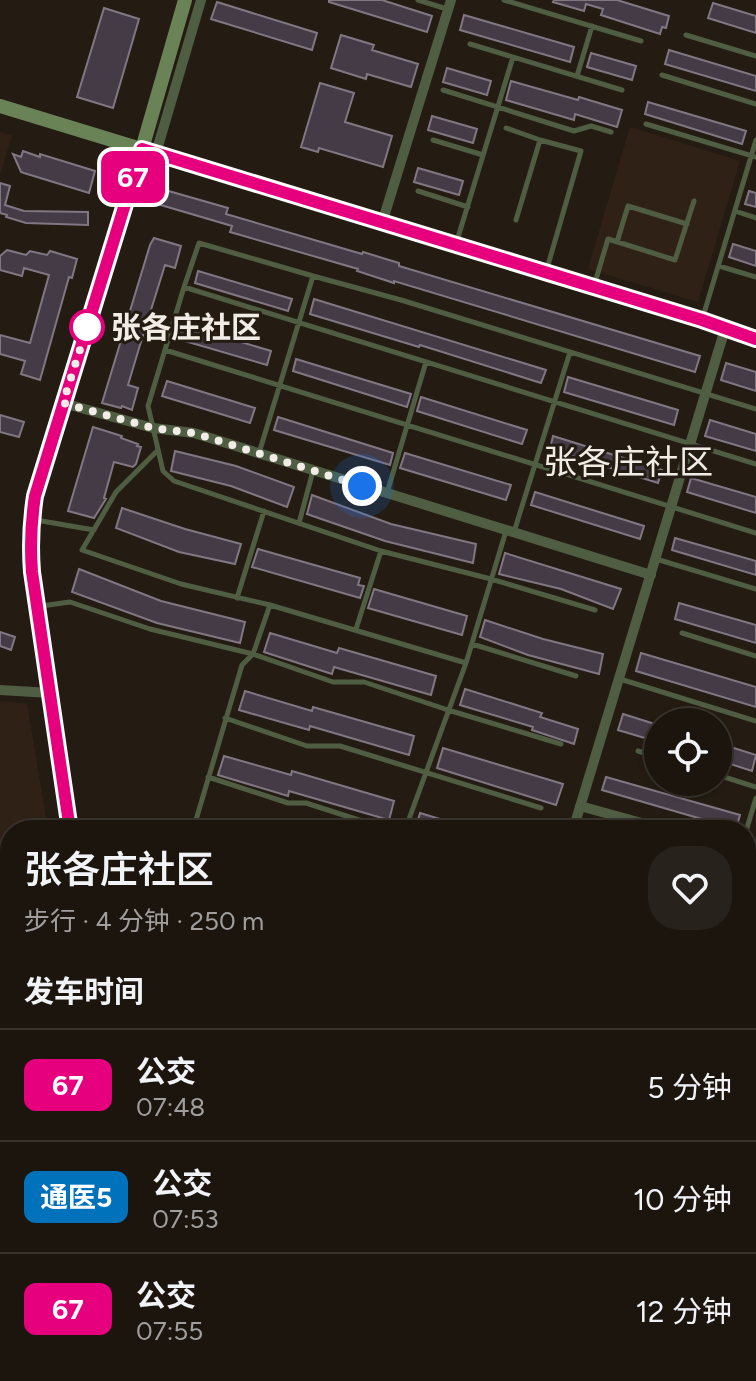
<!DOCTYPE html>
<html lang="zh">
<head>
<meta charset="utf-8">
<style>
	:root { --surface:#1b150e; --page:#28221c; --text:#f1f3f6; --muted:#a09f9e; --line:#39342e }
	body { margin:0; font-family:Figtree,"Noto Sans SC",sans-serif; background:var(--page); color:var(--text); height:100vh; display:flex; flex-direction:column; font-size:30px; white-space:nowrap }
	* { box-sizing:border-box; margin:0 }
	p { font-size:26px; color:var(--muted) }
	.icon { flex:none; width:44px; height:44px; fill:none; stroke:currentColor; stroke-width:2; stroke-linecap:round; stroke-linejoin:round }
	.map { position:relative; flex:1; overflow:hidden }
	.details { position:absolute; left:0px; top:820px; width:756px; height:562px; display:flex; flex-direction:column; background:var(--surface); border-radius:32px 32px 0 0; box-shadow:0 2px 6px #0004,0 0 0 2px var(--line) }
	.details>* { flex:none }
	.badge { padding:0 16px; border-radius:12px; font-size:28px; line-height:52px }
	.controls { position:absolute; left:644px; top:708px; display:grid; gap:16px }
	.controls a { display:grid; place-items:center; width:88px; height:88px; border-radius:50%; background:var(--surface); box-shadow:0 2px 6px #0004,0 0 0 2px var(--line); font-size:40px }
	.you { position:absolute; width:40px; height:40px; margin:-20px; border:6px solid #fff; border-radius:50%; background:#1a73e8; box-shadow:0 0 0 12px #1a73e833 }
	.map>.badge { position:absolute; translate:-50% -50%; box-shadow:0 0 0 4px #fff }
	h2 { padding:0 24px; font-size:30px; line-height:72px }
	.round { display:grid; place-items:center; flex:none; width:84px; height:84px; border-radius:32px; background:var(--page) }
	.summary { display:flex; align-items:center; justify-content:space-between; height:136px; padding:0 24px }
	h1 { font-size:38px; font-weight:600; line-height:60px }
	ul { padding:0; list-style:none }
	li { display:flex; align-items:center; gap:24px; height:112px; padding:0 24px; border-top:2px solid var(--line) }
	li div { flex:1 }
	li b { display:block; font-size:30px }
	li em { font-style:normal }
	li .badge { min-width:88px; font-weight:700; text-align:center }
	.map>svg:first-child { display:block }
	.commercial { fill:#302116 }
	.green { fill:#303205 }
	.building { fill:#443b46; stroke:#817783; stroke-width:2 }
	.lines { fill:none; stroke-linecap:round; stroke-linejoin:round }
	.lane { stroke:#4f5e42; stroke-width:5 }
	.street { stroke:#4f5e42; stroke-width:10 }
	.secondary { stroke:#6a8356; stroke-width:14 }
	.line-casing { stroke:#fff; stroke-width:18 }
	.line { stroke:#e6007e; stroke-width:12 }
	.walk { stroke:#f1ece5; stroke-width:8; stroke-dasharray:0 14.4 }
	.stop-dot { fill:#fff; stroke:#e6007e; stroke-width:4 }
	.labels { text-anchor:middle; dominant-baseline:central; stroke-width:6; stroke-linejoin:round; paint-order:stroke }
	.stop-label { font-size:30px; font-weight:bold; fill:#f1ece5; stroke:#241c12; text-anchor:start }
	.quarter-label { font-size:34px; fill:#f1ece5; stroke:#241c12 }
</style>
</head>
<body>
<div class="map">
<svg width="756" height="1381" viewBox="0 0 756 1381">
	<rect width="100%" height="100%" fill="#241c12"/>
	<!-- commercial -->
	<path class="commercial" d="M630,127L740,161L698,302L588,269Z
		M0,132L12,136L0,174Z
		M0,701L27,704L48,830H10V1010L0,1007Z"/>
	<!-- green -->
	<path class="green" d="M231,1372H353L350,1381H229Z"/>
	<!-- building -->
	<path class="building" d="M329,0H382L432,16L427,32L329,2Z
		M554,0H617L669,16L666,28L662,27L660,34L601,15L603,9L586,4L584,11L553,2Z
		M217,2L317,33L312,50L211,19Z
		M713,3L756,16V33L708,18Z
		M104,8L139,19L113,108L77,97Z
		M464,15L574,47L570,62L460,30Z
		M341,35L374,45L372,50L418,64L411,87L367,74L366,79L331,68Z
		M669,50L756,76V91L665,64Z
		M591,53L636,66L632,80L587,67Z
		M447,68L491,81L487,95L443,82Z
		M511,81L578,100L579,97L622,110L617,127L575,114L574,120L506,100Z
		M320,83L354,93L345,122L392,136L383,167L319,148L318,152L301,147Z
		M648,102L746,131L742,144L645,114Z
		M432,116L477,129L473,143L428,130Z
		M23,151L40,157V154L95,171L89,193L24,173L21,172L13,154L21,157Z
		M418,168L463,181L459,195L414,182Z
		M0,183L10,186L5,205L24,211L88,212V225L26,223L6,217L7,215L0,213Z
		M158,188L228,208L226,214L362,254L363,252L399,263V266L700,356L695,372L394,281V283L357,271L358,269L230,232L232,226L154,203Z
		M749,191L756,193V207L745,204Z
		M154,238L181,246L175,268L165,265L150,313L160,316L154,338L143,335L128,385L138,388L132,410L122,406L121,408L102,403L150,245Z
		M733,244L756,251V266L729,257Z
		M7,250L26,255L30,251L47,255L50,251L77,259L72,278L69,277L40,380L21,374L25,361L0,354V335L30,343L49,275L24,268L22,276L0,270V256Z
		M198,271L292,299L288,311L195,283Z
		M314,299L546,370L541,383L420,345L419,347L310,314Z
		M182,324L271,351L267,365L178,339Z
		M296,359L411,394L407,407L293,371Z
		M726,363L756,372V391L721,380Z
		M568,377L678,410L674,425L564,392Z
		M167,381L255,408L250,423L162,396Z
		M421,397L527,430L522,444L417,411Z
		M0,415L24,422L19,437L0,432Z
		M278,417L393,453L390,465L274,430Z
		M710,420L756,434V451L705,436Z
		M93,427L122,436L121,438L138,444L137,446L141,447L136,464L133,467L114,462L104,498L106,499L94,518L68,511Z
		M553,436L662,470L658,483L550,449Z
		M175,451L236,466L294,487L287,507L231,486L171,471Z
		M405,453L511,485L506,500L400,468Z
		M691,478L756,497V513L687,492Z
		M535,492L644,526L640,539L531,505Z
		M312,495L391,524L476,544L473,563L385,541L307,514Z
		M122,508L185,529L241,544L235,564L179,552L116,528Z
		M675,538L756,561V575L672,550Z
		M258,549L360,578L358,585L364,586L360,598L252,567Z
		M505,553L621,589L613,609L561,589L499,574Z
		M79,569L161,601L245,622L240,643L157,623L72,592Z
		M374,589L467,616L462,635L368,608Z
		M679,603L756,625V643L675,619Z
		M485,620L543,639L603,654L599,674L528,655L480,637Z
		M0,632L15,637L11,650L0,646Z
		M270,633L337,653L339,648L436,676L431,695L334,667L332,674L264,652Z
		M641,653L756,687V707L636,671Z
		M465,689L542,713L540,717L578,729L574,744L532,730L533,727L460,705Z
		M245,691L312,711L313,707L414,736L409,755L310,726L309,730L239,710Z
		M623,714L658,725V742L618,730Z
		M718,743L756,755L752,771L718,760Z
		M443,748L563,784L556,805L437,768Z
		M224,756L291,775L292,771L394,801L389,820L289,791L288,796L218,775Z
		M606,777L740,815L736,829L602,790Z
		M420,813L470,828L469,830H415Z
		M204,820L232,827L231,830H201Z
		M0,1020L10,1023V1051L0,1048Z
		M746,1043L756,1045V1063L753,1062L749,1076H746Z
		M0,1094L10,1097V1127L0,1124Z
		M746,1112L756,1115V1135L746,1132Z
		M0,1173L10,1176V1210L0,1207Z
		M0,1234L10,1237V1263L0,1261Z
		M0,1297L10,1300V1327L0,1324Z
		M746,1314L756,1316V1337L746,1334Z
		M24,1372L50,1379L49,1381H21Z
		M451,1372H499L522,1379L521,1381H448Z
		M540,1372H599L596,1381H537Z"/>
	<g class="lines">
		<!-- lane -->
		<path class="lane" d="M418,0L447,9
			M504,0L641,41
			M686,35L756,56
			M470,44L622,90
			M662,75L756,104
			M577,76L592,26
			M443,90L574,131L591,126L611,132
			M646,124L756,157
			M506,128L540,140L581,151L546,272
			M433,140L483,155
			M418,191L468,207
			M735,211L756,218
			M516,220L540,140
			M617,242L628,206L687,224
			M456,244L513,57
			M719,266L756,277
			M313,276L401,300L756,409
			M594,286L608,239L675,260L694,201
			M184,287L756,464
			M702,320L756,140
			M165,350L756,533
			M158,450L116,492L82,550L181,584L270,605L466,663
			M259,453L313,276L199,243L184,287L148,406L163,471L174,481L381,551L491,579L595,610
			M387,493L426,362
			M36,520L94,530
			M299,523L313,471
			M514,532L570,352
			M656,559L756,589
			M237,598L264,511
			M41,606L70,602L150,629L253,654L333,682H364L448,710L561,744
			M356,629L381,551
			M682,633L756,656
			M472,644L576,676
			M620,679L756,721
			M225,718L307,746H340L541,808
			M638,751L658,757
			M718,775L756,787
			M208,777L288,803H306L390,830
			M193,830L242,665L253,654L270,605
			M405,830L466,663L506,531
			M746,831L756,798
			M746,888H747
			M746,935L756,932
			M746,1081L756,1084
			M746,1158L756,1161
			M0,1219L10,1222
			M746,1226L756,1195
			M0,1268L10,1271
			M0,1336L10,1339
			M13,1381L16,1372"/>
		<!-- street -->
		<path class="street" d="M156,153L201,0
			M382,223L451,0
			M63,403L153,428L194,433L651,575
			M0,690L50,693
			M580,806L667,830
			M573,830L725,329
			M746,852L756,855
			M613,1381L616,1372"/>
		<!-- secondary -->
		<path class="secondary" d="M0,106L702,320L756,339
			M70,830L32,572C30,546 31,522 35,496L142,149L185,0
			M0,1158L10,1161
			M143,1372L144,1381
			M707,1372L736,1381"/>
	</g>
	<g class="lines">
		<!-- line casing -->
		<g class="line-casing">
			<path id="line" d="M70,830L32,572C30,546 31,522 35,496L142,149L702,320L756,339"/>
		</g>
		<!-- line -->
		<use href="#line" class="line"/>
		<!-- walk -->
		<path class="walk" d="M87,327L90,318L63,403L153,428L194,433L362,486"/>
	</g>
	<!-- markers -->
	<circle class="stop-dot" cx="87" cy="327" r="16"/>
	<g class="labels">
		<!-- stop labels -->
		<g class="stop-label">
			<text x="111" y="327">张各庄社区</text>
		</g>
		<!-- quarter labels -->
		<g class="quarter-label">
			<text x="628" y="462">张各庄社区</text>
		</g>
	</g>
</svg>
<div class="controls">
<a><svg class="icon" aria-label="locate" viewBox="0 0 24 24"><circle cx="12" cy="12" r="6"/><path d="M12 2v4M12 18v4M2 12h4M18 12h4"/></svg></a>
</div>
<div class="you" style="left:362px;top:486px"></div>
<b class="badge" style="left:133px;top:177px;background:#e6007e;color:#fff">67</b>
<section class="details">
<div class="summary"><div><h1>张各庄社区</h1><p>步行 · 4 分钟 · 250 m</p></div><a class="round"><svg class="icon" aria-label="heart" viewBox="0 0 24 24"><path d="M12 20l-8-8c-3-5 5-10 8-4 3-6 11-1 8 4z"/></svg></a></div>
<h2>发车时间</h2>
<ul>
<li><span class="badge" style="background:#e6007e;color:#fff">67</span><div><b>公交</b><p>07:48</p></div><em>5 分钟</em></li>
<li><span class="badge" style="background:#0072bc;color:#fff">通医5</span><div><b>公交</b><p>07:53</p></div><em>10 分钟</em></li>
<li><span class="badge" style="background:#e6007e;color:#fff">67</span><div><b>公交</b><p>07:55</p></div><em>12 分钟</em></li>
</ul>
</section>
</div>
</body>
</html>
